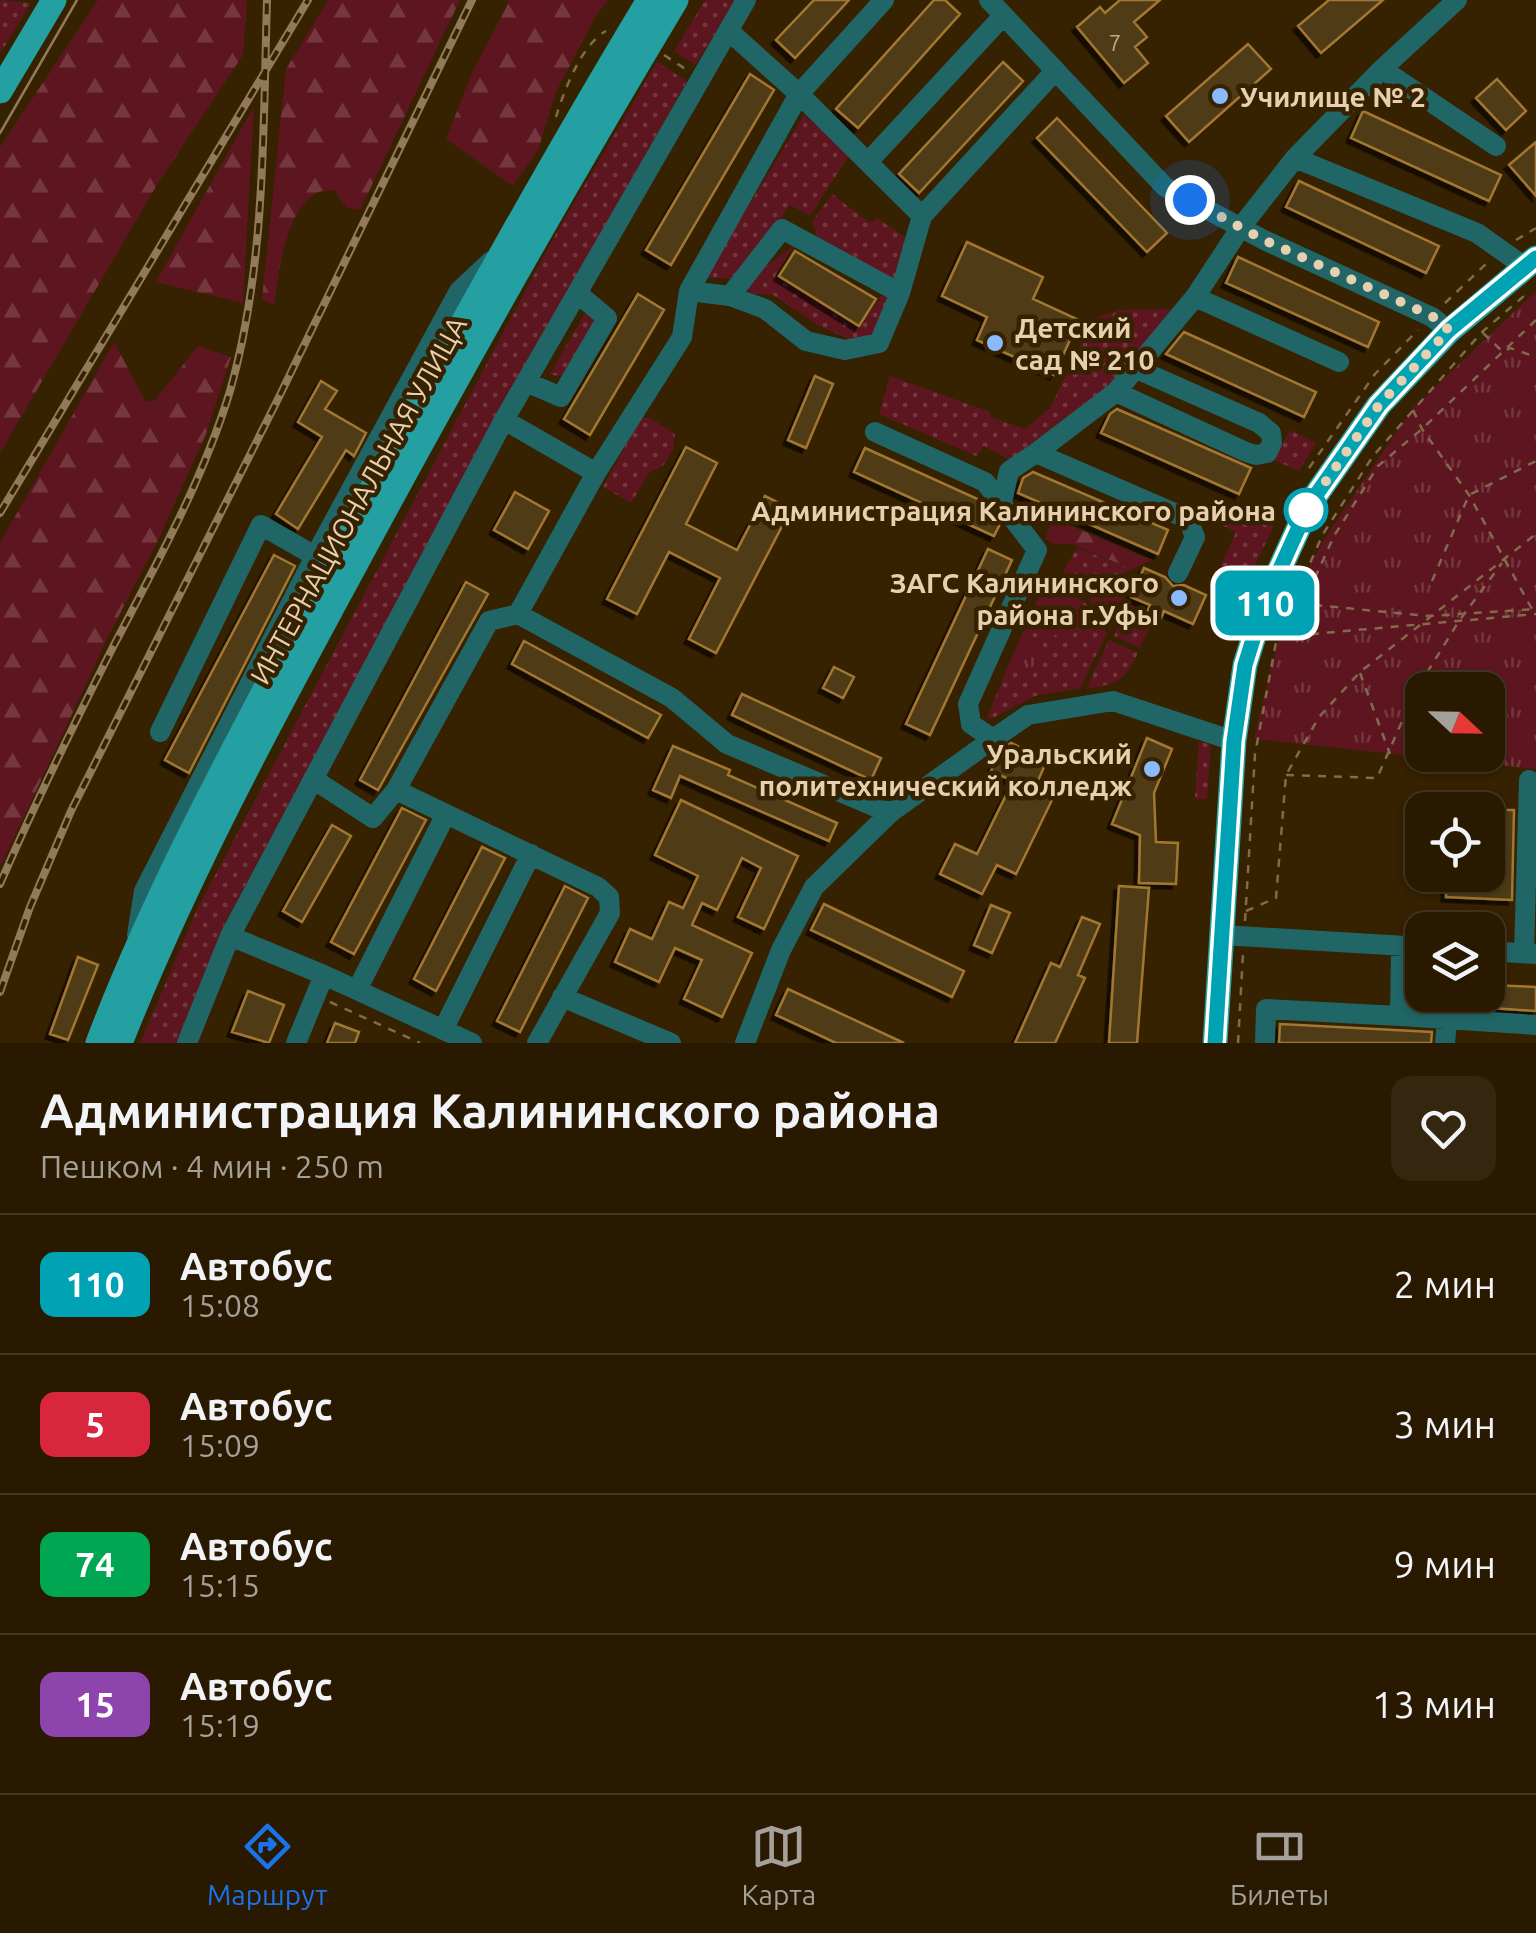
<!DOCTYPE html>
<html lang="ru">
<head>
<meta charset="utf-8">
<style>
	:root { --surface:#281900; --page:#34260f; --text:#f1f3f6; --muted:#a5a099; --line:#443822; --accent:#1a73e8 }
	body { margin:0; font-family:Ubuntu,sans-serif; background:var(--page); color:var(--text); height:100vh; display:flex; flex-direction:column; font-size:38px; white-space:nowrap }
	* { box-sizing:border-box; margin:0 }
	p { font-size:32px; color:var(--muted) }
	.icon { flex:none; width:55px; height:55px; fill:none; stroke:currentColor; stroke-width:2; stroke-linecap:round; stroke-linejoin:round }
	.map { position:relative; height:1043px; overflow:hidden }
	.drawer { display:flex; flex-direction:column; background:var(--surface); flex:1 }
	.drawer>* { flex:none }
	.badge { padding:0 20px; border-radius:15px; font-size:35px; line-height:65px }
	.needle { width:65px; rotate:112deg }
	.controls { position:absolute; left:1405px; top:672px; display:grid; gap:20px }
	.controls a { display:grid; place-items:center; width:100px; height:100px; border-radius:20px; background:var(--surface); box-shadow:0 2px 8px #0004,0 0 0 2px var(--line); font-size:50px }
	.you { position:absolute; width:50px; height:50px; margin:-25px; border:8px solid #fff; border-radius:50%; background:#1a73e8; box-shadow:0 0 0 15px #1a73e833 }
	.map>.badge { position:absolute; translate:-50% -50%; box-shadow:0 0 0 5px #fff }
	.round { display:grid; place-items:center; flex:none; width:105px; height:105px; border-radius:20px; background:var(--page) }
	.overview { display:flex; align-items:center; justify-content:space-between; height:170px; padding:0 40px }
	h1 { font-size:48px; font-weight:700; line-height:75px }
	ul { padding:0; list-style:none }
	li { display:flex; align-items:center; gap:30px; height:140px; padding:0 40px; border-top:2px solid var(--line) }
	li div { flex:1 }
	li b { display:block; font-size:38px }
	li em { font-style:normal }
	li .badge { min-width:110px; font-weight:700; text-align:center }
	.tabs { display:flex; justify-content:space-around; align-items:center; height:140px; border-top:2px solid var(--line); background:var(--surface); font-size:28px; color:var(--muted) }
	.tabs a { display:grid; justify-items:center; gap:5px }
	.tabs .current { color:var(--accent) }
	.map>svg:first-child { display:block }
	.grass { fill:url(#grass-dots) }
	.forest { fill:url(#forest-firs) }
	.park { fill:url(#park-tufts); fill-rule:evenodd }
	.building { fill:#503a15; stroke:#a27733; stroke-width:2.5; filter:url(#shadow) }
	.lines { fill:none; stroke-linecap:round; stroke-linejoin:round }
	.path { stroke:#816b4a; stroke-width:2.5; stroke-dasharray:8 8; stroke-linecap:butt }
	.minor { stroke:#206667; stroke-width:20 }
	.major { stroke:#24a0a2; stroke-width:25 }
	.tram { stroke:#907a59; stroke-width:2.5 }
	.rail-casing { stroke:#907a59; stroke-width:8 }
	.rail { stroke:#362100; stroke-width:4; stroke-dasharray:11; stroke-linecap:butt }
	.line-casing { stroke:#fff; stroke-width:22 }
	.line { stroke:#00a3b4; stroke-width:15 }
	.walk { stroke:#e7d0af; stroke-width:10; stroke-dasharray:0 18 }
	.poi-dot { fill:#8abafc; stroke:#362100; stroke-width:4 }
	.stop-dot { fill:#fff; stroke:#00a3b4; stroke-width:5 }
	.labels { text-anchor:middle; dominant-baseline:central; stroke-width:9; stroke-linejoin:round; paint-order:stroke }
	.number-label { font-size:22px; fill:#c1aa88 }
	.poi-label { font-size:28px; font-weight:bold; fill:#e7d0af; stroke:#362100; text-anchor:start }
	.street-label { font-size:28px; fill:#e7d0af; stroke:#362100 }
	.stop-label { font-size:28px; font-weight:bold; fill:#e7d0af; stroke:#362100; text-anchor:end }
</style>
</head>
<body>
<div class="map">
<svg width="1536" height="1043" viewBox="0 0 1536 1043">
	<defs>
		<pattern id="grass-dots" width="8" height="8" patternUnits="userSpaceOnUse" patternTransform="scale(2.5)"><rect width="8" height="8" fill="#5d1620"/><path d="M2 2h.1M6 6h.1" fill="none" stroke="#74373e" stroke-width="1.8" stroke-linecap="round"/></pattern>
		<pattern id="forest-firs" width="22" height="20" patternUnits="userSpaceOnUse" patternTransform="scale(2.5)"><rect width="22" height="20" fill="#5d1620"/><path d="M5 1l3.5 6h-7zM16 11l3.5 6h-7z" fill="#74373e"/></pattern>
		<pattern id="park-tufts" width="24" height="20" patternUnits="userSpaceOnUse" patternTransform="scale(2.5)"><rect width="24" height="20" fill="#5d1620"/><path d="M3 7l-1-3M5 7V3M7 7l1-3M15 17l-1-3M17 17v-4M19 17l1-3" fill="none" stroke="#74373e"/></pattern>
		<filter id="shadow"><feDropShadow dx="-4.5" dy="4.5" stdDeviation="0" flood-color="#0009"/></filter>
	</defs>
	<rect width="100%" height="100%" fill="#362100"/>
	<!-- grass -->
	<path class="grass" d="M0,0L31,3L0,54Z
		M705,0H736L695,65L674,51Z
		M657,62L687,81L489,430L225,923L176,1043H140L197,909L554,237Z
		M804,115L850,154L810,216L790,205L745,270L730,279L705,277Z
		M832,194L870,223L877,218L908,239L896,284L820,243L812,222Z
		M795,244L775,276L859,329L882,295L891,298L875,336L852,341L818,325L773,295L751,293L745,287L752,277Z
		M1172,309L1125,373L1010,460L984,446L976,456L879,414L890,376L990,412L991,417L1025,429L1050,408L1087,332L1098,317L1120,310Z
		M587,310L595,321L562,376L549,375Z
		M641,417L650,418L675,434L673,450L663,466L649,473L631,503L603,487Z
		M1290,430L1316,443L1299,471L1274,460Z
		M1254,512L1275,523L1244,589L1216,576L1236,532L1209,519Z
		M1077,548L1132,569L1082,595L1086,587L1077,583L1072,590L1057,583Z
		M1134,575L1110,630L1089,599Z
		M1045,585L1084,601L1107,633L1080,688L1035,696L991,719L987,718L1008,666L1026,674L1031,671L1042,645L1021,636L1025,628L1052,640L1079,617L1084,606L1043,587Z
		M1129,603L1144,610L1140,619L1151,624L1140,648L1114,636Z
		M1109,640L1138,653C1122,683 1120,683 1086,689Z
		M1199,741L1211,745L1207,799L1195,798Z"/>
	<!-- forest -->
	<path class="forest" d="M98,0H247L243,55L158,183L0,453V147Z
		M328,0H460L360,210L347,208L334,190C328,191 322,190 317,193C285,210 279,273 274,305L262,299L286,69Z
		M510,0H608L595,17L556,92L538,150L513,186L446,139L472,73Z
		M254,106L243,303L156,282Z
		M114,342L146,402L156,399L198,346L231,357L206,434L160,536L109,635L0,868V543Z
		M1021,505L1152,560L1132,569L1072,544H1055L1045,539L1050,526L1030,517Z"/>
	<!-- park -->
	<path class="park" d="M1536,291V769L1254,739L1285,611L1323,541L1412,409ZM1488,690V755H1422V690Z
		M1043,587L1084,605L1079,617L1052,640L1025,628Z
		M1021,636L1042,645L1031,671L1027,674L1008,666Z"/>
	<!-- building -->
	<path class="building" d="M814,0H849L795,58L776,40Z
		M934,0H945L960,14L858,128L836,109Z
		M1120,0H1160L1134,22L1147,37L1135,47L1148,63L1124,83L1077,27L1100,7L1105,13Z
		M1329,0H1383L1321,53L1298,26Z
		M1248,44L1271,69L1189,142L1166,116Z
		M1003,62L1023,81L919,193L899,174Z
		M750,74L774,90L671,265L646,250Z
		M1497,79L1526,111L1506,130L1476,98Z
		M1363,111L1501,175L1489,201L1351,138Z
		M1057,118L1167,233L1147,252L1037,138Z
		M1536,142V196L1509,165Z
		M1299,181L1439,246L1426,273L1286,207Z
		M967,242L1043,277L1033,299L1079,320L1054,375L977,340L987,317L942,296Z
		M795,251L876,299L859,326L779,276Z
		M1238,257L1379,322L1368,347L1226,283Z
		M638,294L664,310L590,435L564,419Z
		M1184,332L1316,392L1304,417L1166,354Z
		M815,376L833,384L806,448L788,440Z
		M321,381L337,391L325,409L366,433L354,456L346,450L298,529L276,514L322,437L298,422Z
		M1117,409L1251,468L1239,494L1101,433L1110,414Z
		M686,447L717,463L686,524L737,550L765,496L791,509L716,653L689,639L720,578L669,552L637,614L607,599Z
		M865,448L982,501L1000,524L994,536L854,472Z
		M1033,472L1168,530L1158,554L1018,493L1023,478Z
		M515,492L549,511L528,549L494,530Z
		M988,549L1012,560L930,735L906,724Z
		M274,555L295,566L189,773L165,760Z
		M1144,568L1165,577L1173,586L1184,585L1206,595L1193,624L1164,611L1161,618L1147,612L1150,605L1131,597Z
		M466,582L488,594L378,790L360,780Z
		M524,641L661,715L648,738L512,664Z
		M834,667L854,677L843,698L823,688Z
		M742,694L881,758L871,780L732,715Z
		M1147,738L1172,749L1154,793L1156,842L1178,843L1176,884L1139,883L1140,835L1112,824Z
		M1011,743L1047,760L1034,790L1053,798L1016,874L997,865L982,894L940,874L955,844L977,854L1013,781L991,771L1000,751Z
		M673,746L730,770L728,775L837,823L829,841L680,776L671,798L653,790Z
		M681,800L798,856L764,929L738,917L761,868L742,858L717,910L702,903L692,925L752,953L722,1017L684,999L702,960L675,948L659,982L615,962L630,929L652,939L669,902L683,908L698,876L655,855Z
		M402,808L426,820L354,954L331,942Z
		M1488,810H1514L1512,900L1446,897L1447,875H1488Z
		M332,825L351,836L302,922L283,911Z
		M482,847L505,858L436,991L414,979Z
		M565,886L588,898L520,1032L497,1021Z
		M1119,886L1149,888L1137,1043H1109Z
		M824,904L964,971L952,997L811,930Z
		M991,905L1010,913L992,953L974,945Z
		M1082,917L1100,924L1078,975L1085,978L1055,1043H1015L1051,963L1060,967Z
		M78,957L98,965L68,1040L50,1034Z
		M1488,985L1536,987V1011L1431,1004V995H1488Z
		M788,989L904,1043H836L776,1015Z
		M248,991L284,1005L269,1043L232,1032Z
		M335,1023L359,1032L355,1043H327Z
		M1280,1024L1432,1032L1431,1043H1279Z"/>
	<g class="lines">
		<!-- path -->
		<path class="path" d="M664,55L687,70
			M556,117C564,91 581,45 606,31
			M1516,240L1536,228
			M1445,303L1486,264
			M1536,320L1422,429L1378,466L1334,536L1303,604L1429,616L1536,609
			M1483,333L1503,352L1510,348L1536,357
			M1413,410L1422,429L1469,495L1532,609
			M1309,468L1375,374L1418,330
			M1432,581L1469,495L1536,461
			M1281,632L1303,604
			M1279,637L1536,614
			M1360,673L1390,754
			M1286,775L1377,778L1415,692L1459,621L1502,563
			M1246,911L1276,898L1286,775L1319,717L1360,672L1536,534
			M1245,921L1255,754L1277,637L1323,534L1373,456L1482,332L1524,296
			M330,1002L420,1043
			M1238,1043L1243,954"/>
		<!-- minor -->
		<path class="minor" d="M989,0L1165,187L1264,240L1432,317L1449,331
			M729,31L799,94L922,216
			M1382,69L1496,146
			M1295,158L1477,233L1525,267
			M868,162L1003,16
			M689,291L730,296L765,309L806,341L845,350L879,343L900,293L922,216L1055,71
			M730,296L782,229L900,293
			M1195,297L1339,362
			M526,382L561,397L607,318L577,293
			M1116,392L1246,452L1256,455L1267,453L1272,443L1271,433L1259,423L1137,369
			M504,420L596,473
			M875,432L985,482L1037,550L968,704L971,724L993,739L1028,715L1113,701L1234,741
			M1002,502L1009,471L1036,453
			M1178,573L1195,537L1188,519L1036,453L1116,392L1195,297L1241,227L1295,158L1382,69L1457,0
			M518,614L596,473L682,337L689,291L799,94L884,0
			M160,732L261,525L315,556
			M313,779L373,818L396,790L489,621L518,614L672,698L727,744L890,813
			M396,790L598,887L609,897L610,913L537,1043
			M137,935L144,891L315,556L459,291L491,261
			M1222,935L1422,947
			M230,936L324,975L472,1043
			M1401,946L1400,1016L1536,1025
			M1488,951L1534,954
			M1524,953L1529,780
			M357,990L446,814
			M562,997L671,1043
			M443,1030L531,854
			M187,1043L230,936L504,420L746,0
			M296,1043L324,975
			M745,1043L781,950L814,887L890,813L993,739
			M1265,1043L1266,1009L1400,1016
			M1445,1043L1447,1020"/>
		<!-- major -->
		<path class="major" d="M0,91L54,0
			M98,1043C156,890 236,745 312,601C420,398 530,197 649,0
			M120,1043C185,879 270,722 354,567C457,376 564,186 676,0
			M1215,1043L1234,741L1245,665L1264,604L1309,505L1379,405L1449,331L1536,258"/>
		<!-- tram -->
		<path class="tram" d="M0,133L77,0"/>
		<!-- rail casing -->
		<g class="rail-casing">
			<path id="rail" d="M0,513L308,0
				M0,884C35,803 74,724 114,645C157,563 203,480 230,391C266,265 263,129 267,0
				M0,992L30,907L71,811L277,401L472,0"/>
		</g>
		<!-- rail -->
		<use href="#rail" class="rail"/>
	</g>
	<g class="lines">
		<!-- line casing -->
		<g class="line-casing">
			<path id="line" d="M1215,1043L1234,741L1245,665L1264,604L1309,505L1379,405L1449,330L1536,258"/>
		</g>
		<!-- line -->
		<use href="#line" class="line"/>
		<!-- walk -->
		<path class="walk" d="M1190,200L1264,240L1432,316L1449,330L1379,405L1306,510"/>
	</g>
	<!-- markers -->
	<g class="poi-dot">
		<circle cx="1220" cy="96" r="10"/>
		<circle cx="995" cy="343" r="10"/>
		<circle cx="1179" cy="598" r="10"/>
		<circle cx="1152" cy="769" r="10"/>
	</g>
	<circle class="stop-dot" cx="1306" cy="510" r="20"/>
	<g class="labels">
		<!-- number labels -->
		<g class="number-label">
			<text x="1115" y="42">7</text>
		</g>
		<!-- poi labels -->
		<g class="poi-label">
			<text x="1240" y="96">Училище № 2</text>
			<text x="1015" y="327">Детский<tspan x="1015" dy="32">сад № 210</tspan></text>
			<text x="1159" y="582" text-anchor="end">ЗАГС Калининского<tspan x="1159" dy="32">района г.Уфы</tspan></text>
			<text x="1132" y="753" text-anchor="end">Уральский<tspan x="1132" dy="32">политехнический колледж</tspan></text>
		</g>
		<!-- street labels -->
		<g class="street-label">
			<text transform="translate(358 500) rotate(-61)">ИНТЕРНАЦИОНАЛЬНАЯ УЛИЦА</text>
		</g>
		<!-- stop labels -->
		<g class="stop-label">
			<text x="1276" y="510">Администрация Калининского района</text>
		</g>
	</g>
</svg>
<div class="controls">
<a><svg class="needle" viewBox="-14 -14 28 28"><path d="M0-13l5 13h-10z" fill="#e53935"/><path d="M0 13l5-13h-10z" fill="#a5a099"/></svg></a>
<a><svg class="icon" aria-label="locate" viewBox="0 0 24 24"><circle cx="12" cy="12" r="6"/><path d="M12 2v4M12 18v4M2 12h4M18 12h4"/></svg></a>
<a><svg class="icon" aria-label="layers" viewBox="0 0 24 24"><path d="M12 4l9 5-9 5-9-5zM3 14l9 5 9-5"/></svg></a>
</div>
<div class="you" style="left:1190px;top:200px"></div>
<b class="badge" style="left:1265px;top:603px;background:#00a3b4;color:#fff">110</b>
</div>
<section class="drawer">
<div class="overview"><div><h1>Администрация Калининского района</h1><p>Пешком · 4 мин · 250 m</p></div><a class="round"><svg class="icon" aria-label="heart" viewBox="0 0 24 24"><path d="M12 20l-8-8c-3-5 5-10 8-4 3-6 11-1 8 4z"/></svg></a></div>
<ul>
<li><span class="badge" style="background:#00a3b4;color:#fff">110</span><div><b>Автобус</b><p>15:08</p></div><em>2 мин</em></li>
<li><span class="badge" style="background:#d7263d;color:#fff">5</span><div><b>Автобус</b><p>15:09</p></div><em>3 мин</em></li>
<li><span class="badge" style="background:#00a651;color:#fff">74</span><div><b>Автобус</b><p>15:15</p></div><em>9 мин</em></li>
<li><span class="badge" style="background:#8e44ad;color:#fff">15</span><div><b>Автобус</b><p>15:19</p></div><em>13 мин</em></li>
</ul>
</section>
<nav class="tabs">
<a class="current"><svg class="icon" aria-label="directions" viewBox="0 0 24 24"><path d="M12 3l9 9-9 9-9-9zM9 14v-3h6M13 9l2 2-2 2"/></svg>Маршрут</a>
<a><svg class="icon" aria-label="map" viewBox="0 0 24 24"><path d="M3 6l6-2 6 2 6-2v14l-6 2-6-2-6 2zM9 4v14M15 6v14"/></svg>Карта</a>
<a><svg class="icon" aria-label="tickets" viewBox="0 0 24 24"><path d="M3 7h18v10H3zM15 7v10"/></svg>Билеты</a>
</nav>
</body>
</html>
